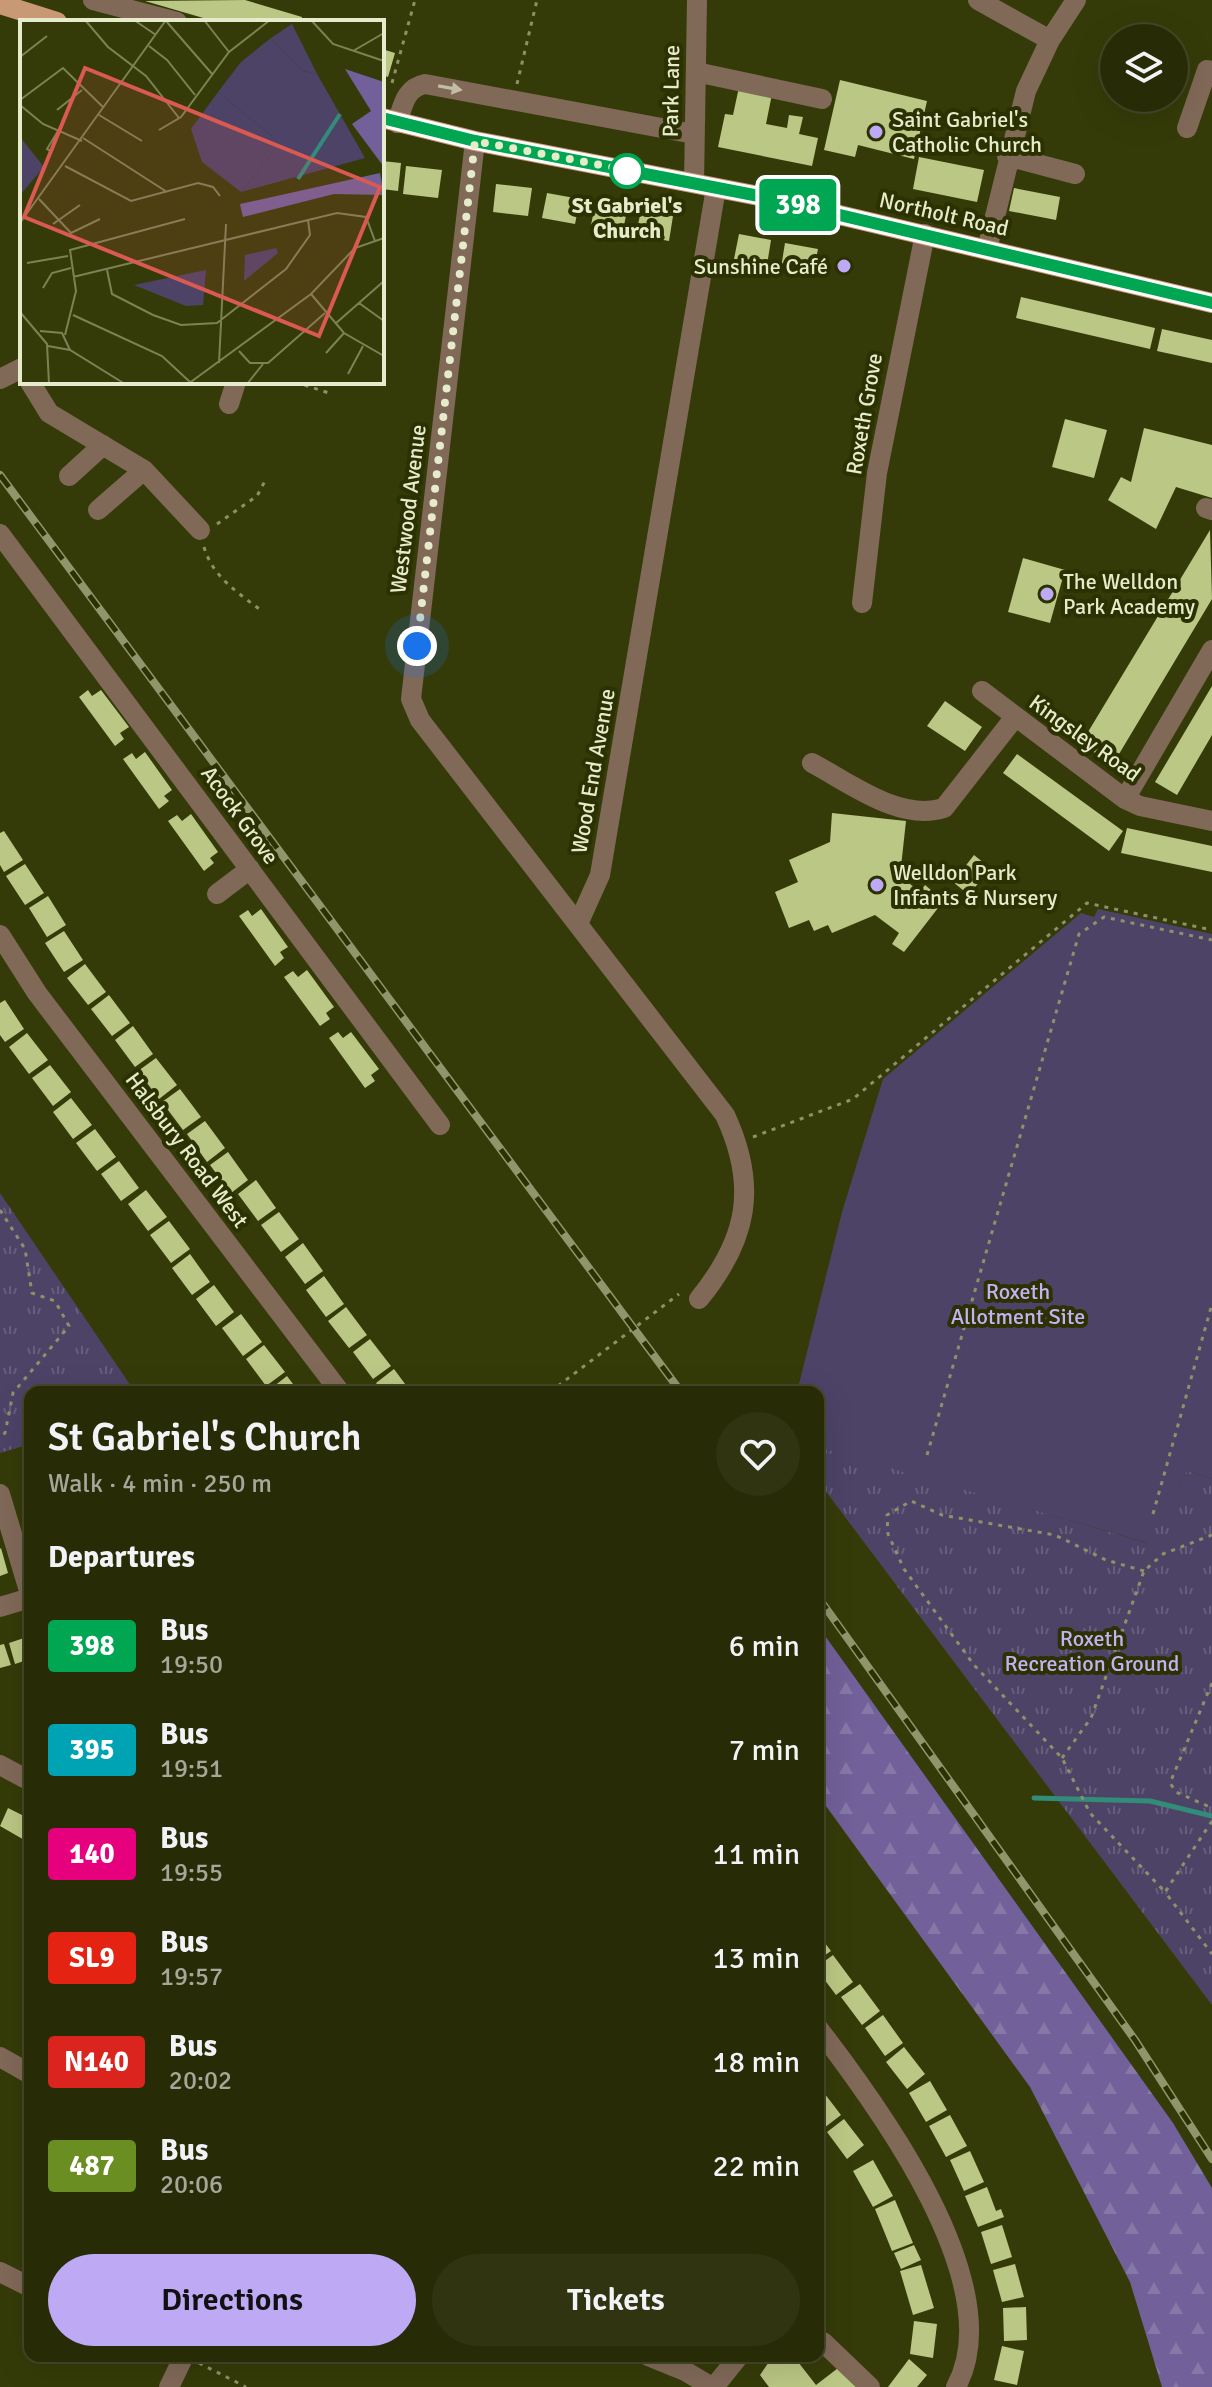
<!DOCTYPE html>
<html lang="en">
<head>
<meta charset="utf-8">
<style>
	:root { --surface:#282c06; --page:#303410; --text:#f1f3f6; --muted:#a5a79b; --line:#444828; --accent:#bea9f5 }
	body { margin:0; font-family:Signika,sans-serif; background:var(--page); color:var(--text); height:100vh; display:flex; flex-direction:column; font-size:30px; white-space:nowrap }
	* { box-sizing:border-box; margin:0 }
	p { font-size:26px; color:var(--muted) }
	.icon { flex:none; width:44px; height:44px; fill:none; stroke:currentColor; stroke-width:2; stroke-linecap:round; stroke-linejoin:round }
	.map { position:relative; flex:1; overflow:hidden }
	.panel { position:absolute; left:24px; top:1386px; width:800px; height:976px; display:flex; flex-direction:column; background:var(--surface); border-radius:16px; box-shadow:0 8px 32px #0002,0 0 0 2px var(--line) }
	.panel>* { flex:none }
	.badge { padding:0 16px; border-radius:6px; font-size:28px; line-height:52px }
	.fabs { position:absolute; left:1100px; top:24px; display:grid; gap:16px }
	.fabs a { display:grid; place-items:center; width:88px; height:88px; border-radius:50%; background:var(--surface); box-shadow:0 8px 32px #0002,0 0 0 2px var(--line); font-size:40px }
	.you { position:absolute; width:40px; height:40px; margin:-20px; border:6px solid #fff; border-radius:50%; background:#1a73e8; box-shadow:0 0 0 12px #1a73e833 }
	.map>.badge { position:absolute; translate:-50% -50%; box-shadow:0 0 0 4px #fff }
	h2 { padding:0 24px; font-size:30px; line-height:72px }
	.round { display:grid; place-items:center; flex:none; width:84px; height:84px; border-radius:42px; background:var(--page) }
	.summary { display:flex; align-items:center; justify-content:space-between; height:136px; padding:0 24px }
	h1 { font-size:38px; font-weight:600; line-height:60px }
	.primary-button { display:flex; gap:16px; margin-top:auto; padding:16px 24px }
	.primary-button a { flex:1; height:92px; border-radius:48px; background:var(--accent); color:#111; font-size:32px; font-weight:600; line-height:92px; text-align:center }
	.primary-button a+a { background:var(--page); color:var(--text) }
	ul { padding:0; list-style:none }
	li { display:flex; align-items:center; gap:24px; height:104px; padding:0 24px }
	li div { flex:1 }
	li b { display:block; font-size:30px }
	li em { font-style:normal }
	li .badge { min-width:88px; font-weight:700; text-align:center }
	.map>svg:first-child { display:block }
	.green { fill:#4d4367 }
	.forest { fill:url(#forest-firs) }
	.park { fill:url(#park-tufts) }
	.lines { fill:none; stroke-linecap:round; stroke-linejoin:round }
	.stream { stroke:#318c79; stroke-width:5 }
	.building { fill:#bbc784 }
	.path { stroke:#8c9268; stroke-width:3; stroke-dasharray:4 6; stroke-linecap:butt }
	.minor { stroke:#816958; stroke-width:20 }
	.major { stroke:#c99875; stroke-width:20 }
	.rail-casing { stroke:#90966c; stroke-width:8 }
	.rail { stroke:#2b3100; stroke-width:5; stroke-dasharray:15; stroke-linecap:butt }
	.oneway { fill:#c3bea3 }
	.line-casing { stroke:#fff; stroke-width:18 }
	.line { stroke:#00a651; stroke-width:12 }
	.walk { stroke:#e6eccb; stroke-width:8; stroke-dasharray:0 14.4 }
	.poi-dot { fill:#bea9f5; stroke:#2b3100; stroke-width:3 }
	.stop-dot { fill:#fff; stroke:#00a651; stroke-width:4 }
	.labels { text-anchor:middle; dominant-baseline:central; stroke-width:8; stroke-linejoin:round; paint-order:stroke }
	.street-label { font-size:22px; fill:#e6eccb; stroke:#2b3100 }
	.poi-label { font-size:22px; fill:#e6eccb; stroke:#2b3100; text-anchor:start }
	.stop-label { font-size:22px; font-weight:bold; fill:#e6eccb; stroke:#2b3100 }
	.park-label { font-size:22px; fill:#c4b1f5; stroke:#2b3100 }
	.inset-river { fill:none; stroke:#318c79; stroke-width:4 }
	.inset-road { fill:none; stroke:#7c8256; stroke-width:2 }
	.view { fill:#da5951; fill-opacity:0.15; stroke:#da5951; stroke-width:4 }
	.inset-edge { fill:none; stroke:#e6eccb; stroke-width:4 }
</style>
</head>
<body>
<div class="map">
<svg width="1212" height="2387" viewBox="0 0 1212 2387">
	<defs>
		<pattern id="forest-firs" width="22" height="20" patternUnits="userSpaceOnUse" patternTransform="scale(2)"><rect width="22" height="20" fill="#716099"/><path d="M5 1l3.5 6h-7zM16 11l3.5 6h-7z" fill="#8577a6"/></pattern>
		<pattern id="park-tufts" width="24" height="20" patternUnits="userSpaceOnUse" patternTransform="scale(2)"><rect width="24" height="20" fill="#4d4367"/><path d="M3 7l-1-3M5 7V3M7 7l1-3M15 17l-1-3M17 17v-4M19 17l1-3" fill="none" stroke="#675e7b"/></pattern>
	</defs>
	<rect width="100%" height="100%" fill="#353b08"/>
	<!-- green -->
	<path class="green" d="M1098,909L1212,934V1479L1187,1471L1148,1543L818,1448V1392H797L842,1212L883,1079L1081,913L1094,917Z"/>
	<!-- forest -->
	<path class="forest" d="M818,1626L1173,2123L1212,2188V2387H1162L1130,2282L1030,2087L818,1795Z"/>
	<!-- park -->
	<path class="park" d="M0,1193L135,1392H30V1444L0,1453Z
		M818,1447L1147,1543L1187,1471L1212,1479V2005L818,1481Z"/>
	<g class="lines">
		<!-- stream -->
		<path class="stream" d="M1034,1798L1150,1801L1212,1816"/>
	</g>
	<!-- building -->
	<path class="building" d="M245,0L302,17L301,22H217L145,1Z
		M382,49L395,53L388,77L382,75Z
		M840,80L927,101L914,159L858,145L855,157L824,150Z
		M739,87L772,94L766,124L787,128L789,115L803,117L799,134L818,138L812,166L718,147L725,114L733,115Z
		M919,157L984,170L977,202L913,189Z
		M382,161L401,163L398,191L382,189Z
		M406,166L442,170L438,198L403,194Z
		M496,184L532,188L528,216L493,212Z
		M1014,188L1060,197L1056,220L1009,211Z
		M547,193L580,199L575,224L542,218Z
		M596,200L628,205L623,231L591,225Z
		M641,210L673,216L669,241L636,235Z
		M739,234L771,240L767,265L734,259Z
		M785,243L818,249L813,274L781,268Z
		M1021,297L1155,328L1150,349L1016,318Z
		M1162,329L1212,340V363L1157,351Z
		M1065,419L1107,430L1094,478L1052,467Z
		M1144,428L1212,445V498L1176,487L1156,529L1108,500L1121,477L1131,482Z
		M1210,530L1212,599L1113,764L1084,746L1088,732Z
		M1023,558L1065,570L1050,623L1008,612Z
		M1212,686V735L1177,795L1155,782Z
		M88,690L92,696L101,690L129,727L120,733L124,739L115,746L79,697Z
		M945,701L982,727L965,751L927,726Z
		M145,752L172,790L164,796L169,801L159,809L123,759L132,753L136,759Z
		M1017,754L1123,831L1109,851L1003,773Z
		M832,813L906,821L900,876L920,892L925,885L937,895L931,903L938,908L904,952L892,944L899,933L875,915L832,933L828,925L814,931L809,920L789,928L775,892L798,882L789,860L830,842Z
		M191,814L218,852L210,858L214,863L204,871L168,821L177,815L182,821Z
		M1127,828L1212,846V872L1121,853Z
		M4,831L23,860L4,872L0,865V833Z
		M974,855L990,868L969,895L953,882Z
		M25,864L44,893L25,905L6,876Z
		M48,896L66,925L47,937L29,908Z
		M261,909L288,947L280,952L284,958L275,966L239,916L248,910L252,916Z
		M64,931L83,960L64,972L45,943Z
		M85,964L106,992L88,1005L67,978Z
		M307,970L334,1007L326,1013L330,1019L320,1026L284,977L293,971L298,977Z
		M109,995L130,1023L112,1036L91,1009Z
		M5,1000L24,1029L5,1042L0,1035V1003Z
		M133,1026L153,1054L135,1067L115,1040Z
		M338,1032L343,1038L351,1032L379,1069L371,1075L375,1081L365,1088L329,1038Z
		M27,1033L48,1060L29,1074L9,1047Z
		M156,1058L177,1085L159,1099L138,1071Z
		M50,1065L71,1092L53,1106L32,1078Z
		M180,1089L201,1117L183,1130L162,1102Z
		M71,1098L92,1125L73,1139L53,1112Z
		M205,1121L225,1148L207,1162L187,1134Z
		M95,1129L116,1157L97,1171L76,1143Z
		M228,1152L248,1180L231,1193L210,1165Z
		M119,1161L139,1188L121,1201L101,1174Z
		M256,1180L276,1208L258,1221L238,1194Z
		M146,1190L167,1217L148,1231L128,1204Z
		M279,1212L299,1239L281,1252L261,1225Z
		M169,1221L190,1249L171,1263L150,1235Z
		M303,1243L323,1271L305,1284L285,1257Z
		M190,1254L210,1282L192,1295L172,1268Z
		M324,1276L344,1304L326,1317L306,1290Z
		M214,1285L234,1312L216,1326L196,1299Z
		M346,1307L367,1335L349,1348L328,1321Z
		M241,1314L262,1342L243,1356L222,1328Z
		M370,1339L391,1366L373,1379L353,1352Z
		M264,1345L285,1372L266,1386L246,1359Z
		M394,1369L411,1392H383L376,1383Z
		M287,1376L299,1392H271L269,1390Z
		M1,1548L8,1573L0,1576V1549Z
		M30,1636V1659L15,1664L9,1643Z
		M4,1644L11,1665L0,1668V1645Z
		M8,1808L30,1819L26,1841L0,1826Z
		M818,1934L831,1951L818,1960Z
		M833,1955L853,1982L836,1995L818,1971V1966Z
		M860,1984L880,2011L862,2025L841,1997Z
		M883,2015L903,2043L885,2056L865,2028Z
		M904,2047L925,2074L907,2089L886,2062Z
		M930,2081L947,2110L926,2122L909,2093Z
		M818,2085L841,2115L824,2128L818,2120Z
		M950,2115L967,2146L946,2157L929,2126Z
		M844,2119L864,2145L847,2159L827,2132Z
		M970,2151L984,2182L964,2191L950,2160Z
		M873,2160L893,2196L873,2207L853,2171Z
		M987,2187L996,2211L1001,2209L1004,2217L978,2227L965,2196Z
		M895,2200L913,2243L892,2251L875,2209Z
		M1002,2225L1012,2257L991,2264L981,2232Z
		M914,2245L921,2260L901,2269L894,2253Z
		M1015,2264L1024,2297L1002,2302L993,2270Z
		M921,2265L934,2308L913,2315L900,2271Z
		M1026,2307L1027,2340L1004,2341L1003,2308Z
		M914,2321L937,2324L933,2358L910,2354Z
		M1002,2346L1024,2351L1017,2385L994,2380Z
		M773,2356H797L795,2358L816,2385L842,2365L860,2387H769L760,2375Z
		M909,2359L927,2375L917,2387H888Z"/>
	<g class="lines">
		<!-- path -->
		<path class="path" d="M392,83L415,0
			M517,84L537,0
			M295,382L329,393
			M217,524L257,496L266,479
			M204,547C212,576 238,593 262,611
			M753,1137L853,1099L1087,903L1212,930
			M0,1210L25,1249L32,1293L55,1301L69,1326L13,1393L5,1433L0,1437
			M550,1392L679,1294
			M927,1455L1079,934L1104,917L1212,940
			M1153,1514L1212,1304
			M1144,1571L1106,1560L1055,1535L942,1515L911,1501L887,1515L888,1534L904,1569L974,1665L1062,1758L1090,1813L1165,1892
			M1212,1683L1170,1783L1176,1792L1212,1808
			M1062,1758L1091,1718L1144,1571L1163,1554L1212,1535
			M1212,1821L1165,1892L1212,1954
			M199,2363L246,2387"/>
		<!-- minor -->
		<path class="minor" d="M93,0L177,22
			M978,0L1050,40
			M696,72L822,99
			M397,123C403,106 405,88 425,84L694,134
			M1187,128L1207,70L1212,71
			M475,141L411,699L420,720L725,1115C758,1186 748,1239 699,1299
			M1007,156L1075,174
			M694,183L697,0
			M987,249L1026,91L1050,40L1076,0
			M0,379L22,368
			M30,382L49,413L144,470L200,530
			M229,404L236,382
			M69,476L103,445
			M1206,508L1212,510
			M98,510L144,470
			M0,534L440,1125
			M862,603L877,473L925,234
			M982,691L1125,799L1140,806L1212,821
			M812,763C850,783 900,822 944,808L1015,717
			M1125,799L1212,650
			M217,894L250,869
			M578,924L600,875L716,188
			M0,935L37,993L340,1392
			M0,1494L30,1594
			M0,1607L30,1598
			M0,1765L30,1781
			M818,2028C878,2106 1011,2286 956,2387
			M0,2057L30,2074
			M0,2272L30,2287
			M823,2342L870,2387
			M648,2356L685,2371L712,2387
			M169,2387L184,2356
			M714,2387L739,2356"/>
		<!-- major -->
		<path class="major" d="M0,4L57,22
			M382,118L475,141L759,196L1212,303"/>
		<!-- rail casing -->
		<g class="rail-casing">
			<path id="rail" d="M0,475L681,1392
				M818,1597L1135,2040L1212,2159"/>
		</g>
		<!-- rail -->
		<use href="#rail" class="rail"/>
	</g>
	<!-- one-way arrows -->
	<defs><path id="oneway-solid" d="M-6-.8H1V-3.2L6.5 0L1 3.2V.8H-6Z" transform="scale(2)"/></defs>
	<use class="oneway" href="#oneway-solid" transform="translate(450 88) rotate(10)"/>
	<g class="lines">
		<!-- line casing -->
		<g class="line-casing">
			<path id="line" d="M382,118L475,141L759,196L1212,303"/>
		</g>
		<!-- line -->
		<use href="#line" class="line"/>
		<!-- walk -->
		<path class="walk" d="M417,646L475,141L632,171H627"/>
	</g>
	<!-- markers -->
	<g class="poi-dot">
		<circle cx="876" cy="132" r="8"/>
		<circle cx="844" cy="266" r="8"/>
		<circle cx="1047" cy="594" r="8"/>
		<circle cx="877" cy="885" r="8"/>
	</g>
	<circle class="stop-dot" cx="627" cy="171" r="16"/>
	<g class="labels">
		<!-- street labels -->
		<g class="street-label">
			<text transform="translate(671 91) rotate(-89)">Park Lane</text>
			<text transform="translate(944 214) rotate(13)">Northolt Road</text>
			<text transform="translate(864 414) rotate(-80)">Roxeth Grove</text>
			<text transform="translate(408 509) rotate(-83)">Westwood Avenue</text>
			<text transform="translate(1085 738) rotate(36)">Kingsley Road</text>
			<text transform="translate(593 771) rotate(-80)">Wood End Avenue</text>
			<text transform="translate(240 815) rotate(54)">Acock Grove</text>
			<text transform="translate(187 1150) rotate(53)">Halsbury Road West</text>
		</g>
		<!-- poi labels -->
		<g class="poi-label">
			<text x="892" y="119">Saint Gabriel's<tspan x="892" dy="25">Catholic Church</tspan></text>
			<text x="828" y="266" text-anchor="end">Sunshine Café</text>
			<text x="1063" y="581">The Welldon<tspan x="1063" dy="25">Park Academy</tspan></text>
			<text x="893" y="872">Welldon Park<tspan x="893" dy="25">Infants &amp; Nursery</tspan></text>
		</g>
		<!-- stop labels -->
		<g class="stop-label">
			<text x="627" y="205">St Gabriel's<tspan x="627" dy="25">Church</tspan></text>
		</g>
		<!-- park labels -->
		<g class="park-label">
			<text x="1018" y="1291">Roxeth<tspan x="1018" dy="25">Allotment Site</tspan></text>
			<text x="1092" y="1638">Roxeth<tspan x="1092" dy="25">Recreation Ground</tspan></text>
		</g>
	</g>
	<!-- overview -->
	<g transform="translate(20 20)">
		<rect width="364" height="364" fill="#353b08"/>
		<path d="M272,4L297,54L283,51L251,18ZM198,72L252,116V133L221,172L182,142L171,109Z" fill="#4d4367"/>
		<path d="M325,49L364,62V147L332,104L351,91ZM360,153L364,175L314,174L223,197L221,189L220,184Z" fill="#716099"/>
		<path d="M251,18L283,51L297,54L345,138L221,172L252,133L245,124L252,116L198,72L221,42ZM0,117L24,147L0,175ZM256,228L258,233L224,261L225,235ZM186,250L183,285L166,286L114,265Z" fill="#4d4367"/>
		<path class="inset-river" d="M278,159L320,94"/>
		<path class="inset-road" d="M65,0L88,27L126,56L159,98M114,0L136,15M184,0L209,32M291,0L313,24L364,41M146,1L193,55M129,26L147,40L175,75M333,31L364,13M0,37L27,16M0,80L43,48L84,88M0,85L23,104L62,121M37,90L62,70M79,95L122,121M139,110L161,97L209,32L250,0M63,118L147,172M31,131L27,129L38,111M45,146L111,181L178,163L193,167L200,176M19,179L51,213L80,199M0,203L146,0M33,204L60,185M7,243L48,236M87,250L92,274L133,295L161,305L197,303L266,249L290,215L288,200M53,257L317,193L346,197L355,221M23,268L32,253L51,248M291,274L324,313L364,336M339,283L364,301M0,292L27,324L29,364M53,295L142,336L170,362M315,304L364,261M20,311L42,313L50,330M45,315L56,271L50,230L165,199M28,326L50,330L105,364M219,331L230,343H248L305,293M306,333L324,313M199,343L206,204M328,354L343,326M168,364L291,274L335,228L364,218M227,364L243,344"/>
		<path class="view" d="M65,48L360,167L299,316L4,197Z"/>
		<rect width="364" height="364" class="inset-edge"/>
	</g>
</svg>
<div class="fabs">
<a><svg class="icon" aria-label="layers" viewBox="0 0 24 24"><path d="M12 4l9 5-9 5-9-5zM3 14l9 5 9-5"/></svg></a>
</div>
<div class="you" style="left:417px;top:646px"></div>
<b class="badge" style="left:798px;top:205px;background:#00a651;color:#fff">398</b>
<section class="panel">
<div class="summary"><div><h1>St Gabriel's Church</h1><p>Walk · 4 min · 250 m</p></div><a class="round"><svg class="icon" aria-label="heart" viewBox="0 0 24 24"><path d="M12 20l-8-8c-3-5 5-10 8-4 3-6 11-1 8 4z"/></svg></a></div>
<h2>Departures</h2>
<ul>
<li><span class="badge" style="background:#00a651;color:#fff">398</span><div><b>Bus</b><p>19:50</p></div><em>6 min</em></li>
<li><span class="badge" style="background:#00a3b4;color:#fff">395</span><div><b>Bus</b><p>19:51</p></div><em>7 min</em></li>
<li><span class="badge" style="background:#e6007e;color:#fff">140</span><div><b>Bus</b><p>19:55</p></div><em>11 min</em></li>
<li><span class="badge" style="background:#e42313;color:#fff">SL9</span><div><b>Bus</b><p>19:57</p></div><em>13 min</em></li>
<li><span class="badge" style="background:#dc241f;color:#fff">N140</span><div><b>Bus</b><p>20:02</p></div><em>18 min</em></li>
<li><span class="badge" style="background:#6b8e23;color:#fff">487</span><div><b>Bus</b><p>20:06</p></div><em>22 min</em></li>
</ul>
<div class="primary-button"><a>Directions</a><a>Tickets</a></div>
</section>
</div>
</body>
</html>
